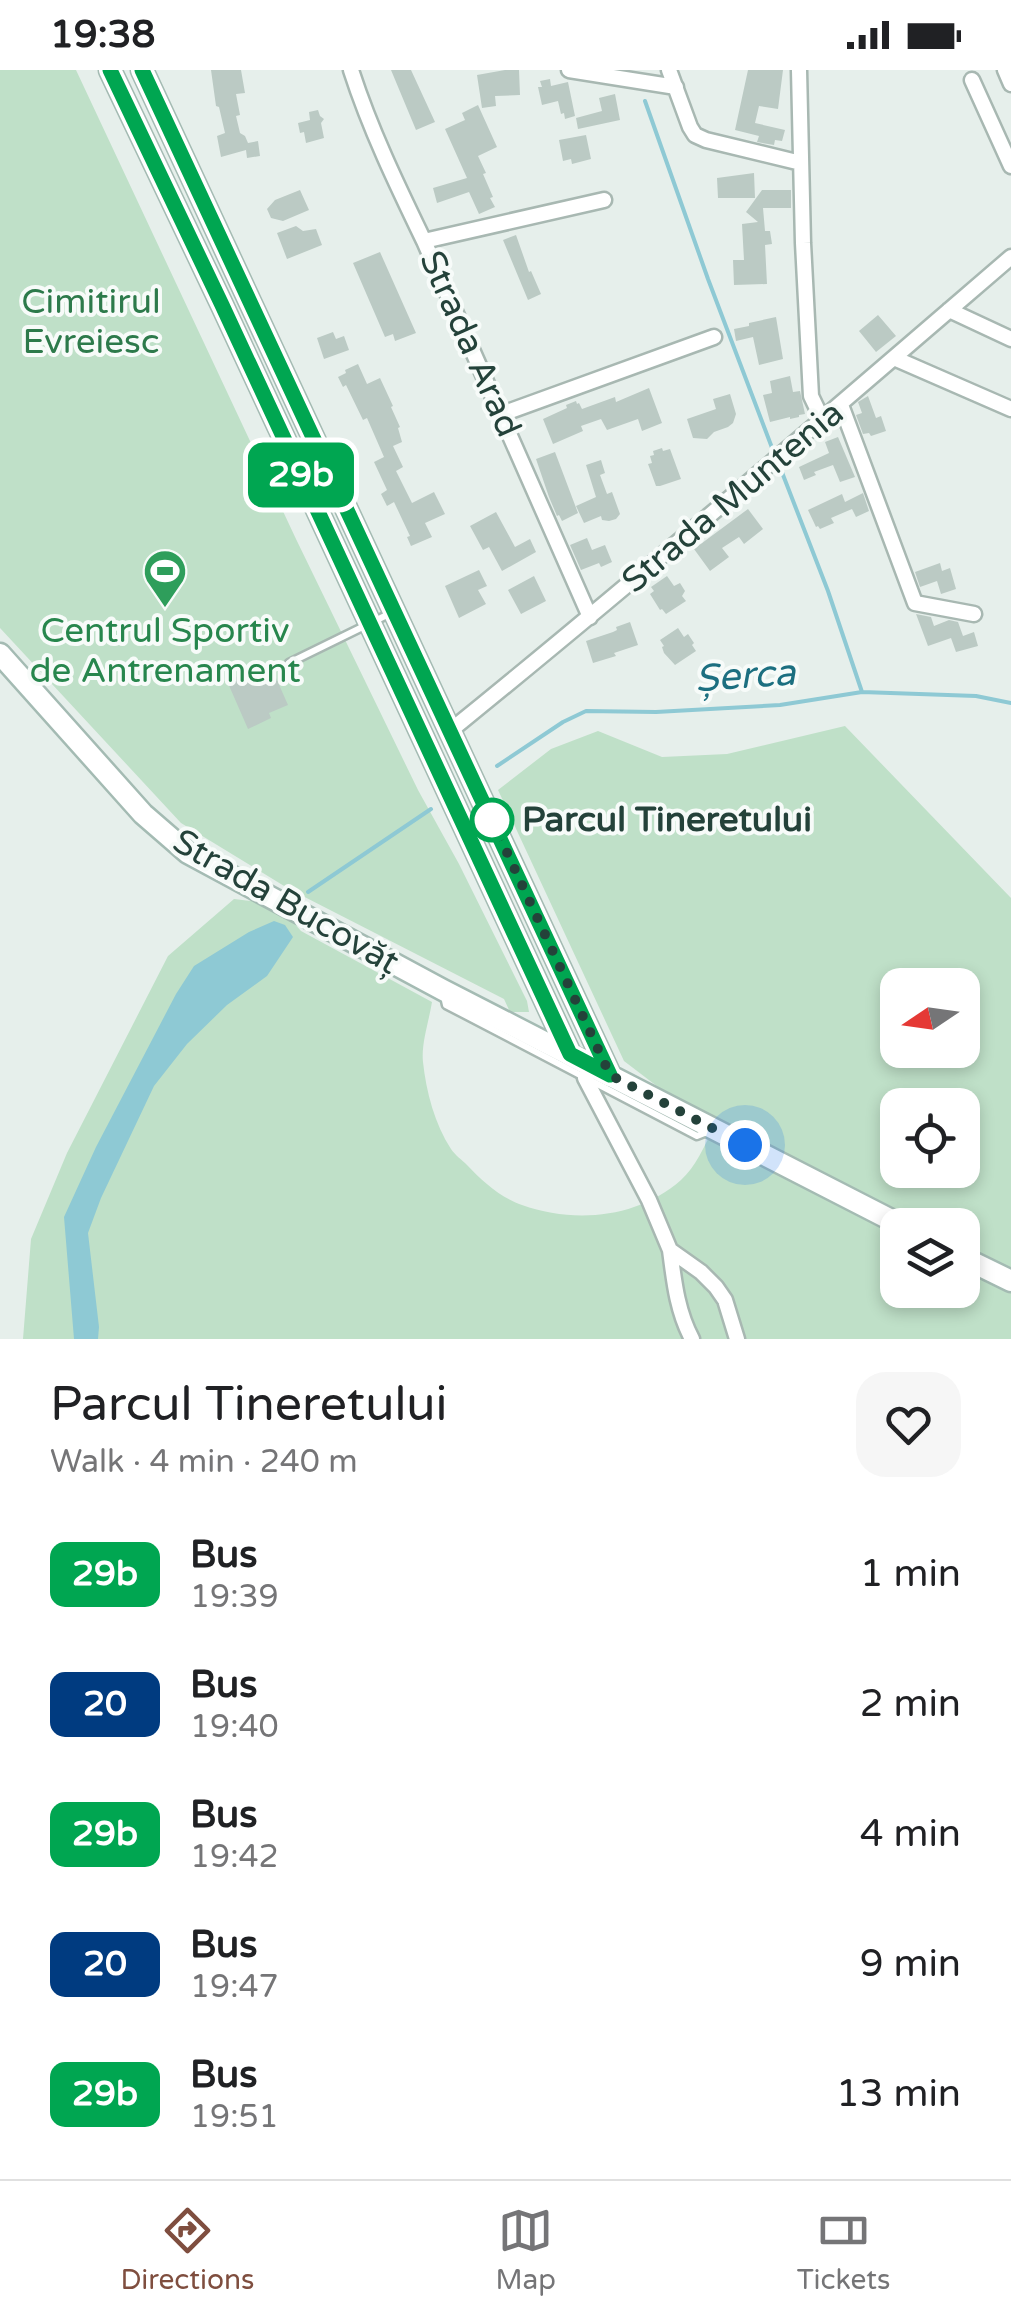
<!DOCTYPE html>
<html lang="en">
<head>
<meta charset="utf-8">
<style>
	:root { --surface:#fff; --page:#f6f6f6; --text:#202124; --muted:#757577; --line:#e0e0e0; --accent:#7f4e3f }
	body { margin:0; font-family:"Varela Round",sans-serif; background:var(--page); color:var(--text); height:100vh; display:flex; flex-direction:column; font-size:38px; white-space:nowrap }
	* { box-sizing:border-box; margin:0 }
	p { font-size:32px; color:var(--muted) }
	.icon { flex:none; width:55px; height:55px; fill:none; stroke:currentColor; stroke-width:2; stroke-linecap:round; stroke-linejoin:round }
	.map { position:relative; height:1269px; overflow:hidden }
	.side { display:flex; flex-direction:column; background:var(--surface); flex:1 }
	.side>* { flex:none }
	.badge { padding:0 20px; border-radius:15px; font-size:35px; line-height:65px }
	.needle { width:65px; rotate:257deg }
	.buttons { position:absolute; left:880px; top:898px; display:grid; gap:20px }
	.buttons a { display:grid; place-items:center; width:100px; height:100px; border-radius:20px; background:var(--surface); box-shadow:0 5px 15px #0003; font-size:50px }
	.you { position:absolute; width:50px; height:50px; margin:-25px; border:8px solid #fff; border-radius:50%; background:#1a73e8; box-shadow:0 0 0 15px #1a73e833 }
	.map>.badge { position:absolute; translate:-50% -50%; box-shadow:0 0 0 5px #fff }
	.round { display:grid; place-items:center; flex:none; width:105px; height:105px; border-radius:30px; background:var(--page) }
	.headline { display:flex; align-items:center; justify-content:space-between; height:170px; padding:0 50px }
	h1 { font-size:48px; font-weight:600; line-height:75px }
	ul { padding:0; list-style:none }
	li { display:flex; align-items:center; gap:30px; height:130px; padding:0 50px }
	li div { flex:1 }
	li b { display:block; font-size:38px }
	li em { font-style:normal }
	li .badge { min-width:110px; font-weight:700; text-align:center }
	.status { display:flex; justify-content:space-between; align-items:center; height:70px; padding:0 50px; background:var(--surface); direction:ltr }
	.status svg { height:28px; fill:currentColor }
	.tab-bar { display:flex; justify-content:space-around; align-items:center; height:140px; border-top:2px solid var(--line); background:var(--surface); font-size:28px; color:var(--muted) }
	.tab-bar a { display:grid; justify-items:center; gap:5px }
	.tab-bar .active { color:var(--accent) }
	.map>svg:first-child { display:block }
	.green { fill:#bfe0c8; fill-rule:evenodd }
	.water { fill:#8ec9d4 }
	.lines { fill:none; stroke-linecap:round; stroke-linejoin:round }
	.stream { stroke:#8ec9d4; stroke-width:4 }
	.building { fill:#bbcac4 }
	.lane-casing { stroke:#a8b8b2; stroke-width:11 }
	.street-casing { stroke:#a8b8b2; stroke-width:19 }
	.secondary-casing { stroke:#a4bbb3; stroke-width:25 }
	.lane { stroke:#fff; stroke-width:6 }
	.street { stroke:#fff; stroke-width:14 }
	.secondary { stroke:#fff; stroke-width:20 }
	.line-casing { stroke:#fff; stroke-width:22 }
	.line { stroke:#00a651; stroke-width:15 }
	.walk { stroke:#24423a; stroke-width:10; stroke-dasharray:0 18 }
	.stop-dot { fill:#fff; stroke:#00a651; stroke-width:5 }
	.labels { text-anchor:middle; dominant-baseline:central; stroke-width:8; stroke-linejoin:round; paint-order:stroke }
	.park-label { font-size:35px; fill:#2d7a4b; stroke:#f7fbf9 }
	.street-label { font-size:35px; fill:#24423a; stroke:#f7fbf9 }
	.leisure-label { font-size:35px; fill:#27864d; stroke:#f7fbf9 }
	.stop-label { font-size:35px; font-weight:bold; fill:#24423a; stroke:#f7fbf9; text-anchor:start }
	.water-label { font-size:38px; font-style:italic; fill:#1c6f80; stroke:#f7fbf9 }
</style>
</head>
<body>
<div class="status"><b>19:38</b><svg viewBox="0 0 49 12"><path d="M0 12V9h3v3zM5 12V6h3v6zM10 12V3h3v9zM15 12V0h3v12zM26 1h20v11H26zM47 4h2v5h-2z"/></svg></div>
<div class="map">
<svg width="1011" height="1269" viewBox="0 0 1011 1269">
	<rect width="100%" height="100%" fill="#e6efeb"/>
	<!-- green -->
	<path class="green" d="M0,0H76L296,469L418,720L459,794L527,931L529,942H510L504,929L289,819L181,753L0,558Z
		M845,656L1011,828V1269H23L31,1169L67,1083L168,886L234,829C269,833 278,833 301,861L432,932C429,951 421,974 423,992C426,1021 435,1055 451,1079C455,1085 462,1090 467,1095C482,1111 501,1128 522,1135C575,1154 638,1148 681,1110C696,1096 704,1077 713,1059L624,991L498,720L551,679L598,661L662,687L727,684ZM898,915H962V980H898ZM898,1035H962V1100H898ZM898,1155H962V1220H898Z"/>
	<!-- water -->
	<path class="water" d="M274,851L285,855L293,867L267,906L227,935L187,974L154,1016L101,1128L88,1163L99,1257L98,1269H74L64,1147L96,1077L176,924L194,896L249,862Z"/>
	<g class="lines">
		<!-- stream -->
		<path class="stream" d="M645,31L708,209L774,383
			M778,392L828,521L862,622
			M497,696L563,652L586,641L656,642L780,635L862,622L976,626L1011,633
			M308,822L431,739"/>
	</g>
	<!-- building -->
	<path class="building" d="M211,0H241L245,23L236,24L240,45L236,46L240,63L245,66L248,73L258,71L260,86L247,88L246,80L221,87L217,66L225,63L219,37L216,36Z
		M391,0H411L435,52L416,60Z
		M505,0H519L520,25L495,26L496,36L482,38L477,5Z
		M748,0H783L778,39L759,36L755,53L785,60L782,71L775,70L774,75L757,72L759,66L735,60Z
		M550,9L551,16L568,12L575,46L565,49L564,43L561,44L558,31L542,35L538,17H542L540,11Z
		M615,24L620,50L578,59L576,48L602,41L599,28Z
		M478,35L497,77L478,86L486,103L483,104L493,127L490,128L495,137L479,144L469,122L437,133L433,118L467,108L445,59L465,50L462,43Z
		M318,40L320,46L324,49L321,53L324,68L306,73L304,62L300,63L298,53L310,50L309,42Z
		M586,65L591,89L572,94L571,89L563,91L559,70Z
		M754,103L755,128H718L717,108Z
		M300,120L309,140L283,151L271,148L267,139L275,130Z
		M762,120H791V138H763L765,161H770L772,174L765,175L767,214L734,215L733,190H744L742,154L758,152L746,142Z
		M296,156L303,161L316,159L322,175L287,189L277,163Z
		M516,165L529,202L531,201L541,224L528,230L503,170Z
		M380,182L416,263L395,271L393,264L385,267L353,193Z
		M878,245L896,266L876,282L859,261Z
		M776,247L783,289L759,295L753,267L736,271L734,259L749,256V253Z
		M333,262L336,269L344,266L349,280L324,289L317,268Z
		M358,294L367,314L380,308L393,336L391,337L400,357L398,358L402,372L393,376L403,397L396,401L412,433L434,422L445,444L425,453L432,467L411,476L407,467L410,466L394,432L387,436L381,424L387,420L374,392L384,387L367,348L363,350L346,315L343,317L338,307L346,303L345,300Z
		M790,306L793,322L800,321L805,344L799,345V347L790,349V347L770,352L763,325L772,323L770,311Z
		M649,318L662,353L642,361L638,349L607,360L601,349L581,356L583,361L553,374L543,349L567,338L566,335L576,331L577,334L579,333L582,339L615,327L616,332Z
		M730,324L736,344L733,353L728,357L714,362L707,369L693,368L687,349L716,339L713,329Z
		M868,326L876,348L881,346L886,361L871,366L869,363L863,364L856,345L862,343L858,332Z
		M838,367L855,407L840,412L833,395L814,402L816,405L804,410L799,397L829,383L825,372Z
		M662,378L663,381L670,379L681,409L660,416H656L648,394L652,393L650,386L654,385L653,381Z
		M555,382L578,443L562,451L559,445L557,446L549,427L536,389Z
		M601,390L605,403L600,405L607,424L612,422L620,444L616,449L609,451L602,450L601,446L584,453L576,436L596,427L586,395Z
		M863,423L869,441L856,447L852,439L831,448L834,453L820,459L818,456L816,457L808,440L842,424L845,432Z
		M748,439L763,459L744,474L739,467L722,478L729,487L710,501L694,479Z
		M496,442L515,477L530,469L536,482L502,501L489,477L483,480L470,456Z
		M587,468L592,480L605,475L612,492L601,497L599,493L581,500L570,475Z
		M940,493L942,501L950,498L956,519L941,524L937,511L920,517L915,502Z
		M479,500L487,516L478,520L486,534L459,548L445,516Z
		M534,506L546,531L521,544L508,520Z
		M667,506L674,516L680,513L685,521L682,526L686,531L666,544L662,539L660,540L650,524L654,521L651,517Z
		M916,544L931,547L934,556L949,550L958,552L963,566L974,562L978,576L956,582L951,568L928,576Z
		M630,552L638,575L614,583L616,586L593,593L586,571L613,562L617,560L616,557Z
		M678,558L684,567L688,564L694,573L692,575L696,581L675,595L664,583L662,577L664,576L660,570Z
		M269,592L288,635L269,643L271,648L248,659L227,611Z"/>
	<g class="lines">
		<!-- lane casing -->
		<g class="lane-casing">
			<path id="lane" d="M289,593L389,544
				M444,926L446,935L697,1066L707,1062"/>
		</g>
		<!-- street casing -->
		<g class="street-casing">
			<path id="street" d="M351,0C370,59 397,115 424,171L590,547
				M569,0L676,17
				M669,0L690,57L695,65L706,70L801,93
				M799,0L803,173L811,326L823,351
				M1005,0L1011,14
				M972,10L1011,96
				M424,171L604,130
				M949,240L1011,269
				M894,288L1011,339
				M841,335L915,533L974,544
				M502,344L714,267
				M450,661C640,507 825,347 1011,187
				M585,1008L649,1130L670,1180L701,1202L716,1217L725,1230L737,1269
				M670,1180C674,1211 677,1241 692,1269"/>
		</g>
		<!-- secondary casing -->
		<g class="secondary-casing">
			<path id="secondary" d="M110,0L222,235L570,984
				M142,0L610,1005
				M0,584L143,744L188,783L443,920L901,1155
				M962,1187L1011,1211"/>
		</g>
		<!-- lane -->
		<use href="#lane" class="lane"/>
		<!-- street -->
		<use href="#street" class="street"/>
		<!-- secondary -->
		<use href="#secondary" class="secondary"/>
	</g>
	<g class="lines">
		<!-- line casing -->
		<g class="line-casing">
			<path id="line" d="M110,0L222,235L570,984L610,1005L142,0"/>
		</g>
		<!-- line -->
		<use href="#line" class="line"/>
		<!-- walk -->
		<path class="walk" d="M492,750L610,1005L745,1075"/>
	</g>
	<!-- icons -->
	<defs>
		<g id="stadium-pin" transform="scale(2.25)"><path d="M0 17L-7.5 6A9.5 9.5 0 1 1 7.5 6Z" fill="#2e9e5b" stroke="#f7fbf9"/><path d="M0-5a6.5 5 0 1 0 0 10a6.5 5 0 1 0 0-10ZM-3.5-1.8h7v3.6h-7Z" fill="#fff"/></g>
	</defs>
	<g fill-rule="evenodd">
		<use href="#stadium-pin" x="165" y="501"/>
	</g>
	<!-- markers -->
	<circle class="stop-dot" cx="492" cy="750" r="20"/>
	<g class="labels">
		<!-- park labels -->
		<g class="park-label">
			<text x="91" y="232">Cimitirul<tspan x="91" dy="40">Evreiesc</tspan></text>
		</g>
		<!-- street labels -->
		<g class="street-label">
			<text transform="translate(470 274) rotate(66)">Strada Arad</text>
			<text transform="translate(733 427) rotate(-40)">Strada Muntenia</text>
			<text transform="translate(286 832) rotate(30)">Strada Bucovăț</text>
		</g>
		<!-- leisure labels -->
		<g class="leisure-label">
			<text x="165" y="561">Centrul Sportiv<tspan x="165" dy="40">de Antrenament</tspan></text>
		</g>
		<!-- stop labels -->
		<g class="stop-label">
			<text x="522" y="750">Parcul Tineretului</text>
		</g>
		<!-- water labels -->
		<g class="water-label">
			<text transform="translate(745 606) rotate(-4)">Șerca</text>
		</g>
	</g>
</svg>
<div class="buttons">
<a><svg class="needle" viewBox="-14 -14 28 28"><path d="M0-13l5 13h-10z" fill="#e53935"/><path d="M0 13l5-13h-10z" fill="#757577"/></svg></a>
<a><svg class="icon" aria-label="locate" viewBox="0 0 24 24"><circle cx="12" cy="12" r="6"/><path d="M12 2v4M12 18v4M2 12h4M18 12h4"/></svg></a>
<a><svg class="icon" aria-label="layers" viewBox="0 0 24 24"><path d="M12 4l9 5-9 5-9-5zM3 14l9 5 9-5"/></svg></a>
</div>
<div class="you" style="left:745px;top:1075px"></div>
<b class="badge" style="left:301px;top:405px;background:#00a651;color:#fff">29b</b>
</div>
<section class="side">
<div class="headline"><div><h1>Parcul Tineretului</h1><p>Walk · 4 min · 240 m</p></div><a class="round"><svg class="icon" aria-label="heart" viewBox="0 0 24 24"><path d="M12 20l-8-8c-3-5 5-10 8-4 3-6 11-1 8 4z"/></svg></a></div>
<ul>
<li><span class="badge" style="background:#00a651;color:#fff">29b</span><div><b>Bus</b><p>19:39</p></div><em>1 min</em></li>
<li><span class="badge" style="background:#003b80;color:#fff">20</span><div><b>Bus</b><p>19:40</p></div><em>2 min</em></li>
<li><span class="badge" style="background:#00a651;color:#fff">29b</span><div><b>Bus</b><p>19:42</p></div><em>4 min</em></li>
<li><span class="badge" style="background:#003b80;color:#fff">20</span><div><b>Bus</b><p>19:47</p></div><em>9 min</em></li>
<li><span class="badge" style="background:#00a651;color:#fff">29b</span><div><b>Bus</b><p>19:51</p></div><em>13 min</em></li>
</ul>
</section>
<nav class="tab-bar">
<a class="active"><svg class="icon" aria-label="directions" viewBox="0 0 24 24"><path d="M12 3l9 9-9 9-9-9zM9 14v-3h6M13 9l2 2-2 2"/></svg>Directions</a>
<a><svg class="icon" aria-label="map" viewBox="0 0 24 24"><path d="M3 6l6-2 6 2 6-2v14l-6 2-6-2-6 2zM9 4v14M15 6v14"/></svg>Map</a>
<a><svg class="icon" aria-label="tickets" viewBox="0 0 24 24"><path d="M3 7h18v10H3zM15 7v10"/></svg>Tickets</a>
</nav>
</body>
</html>
